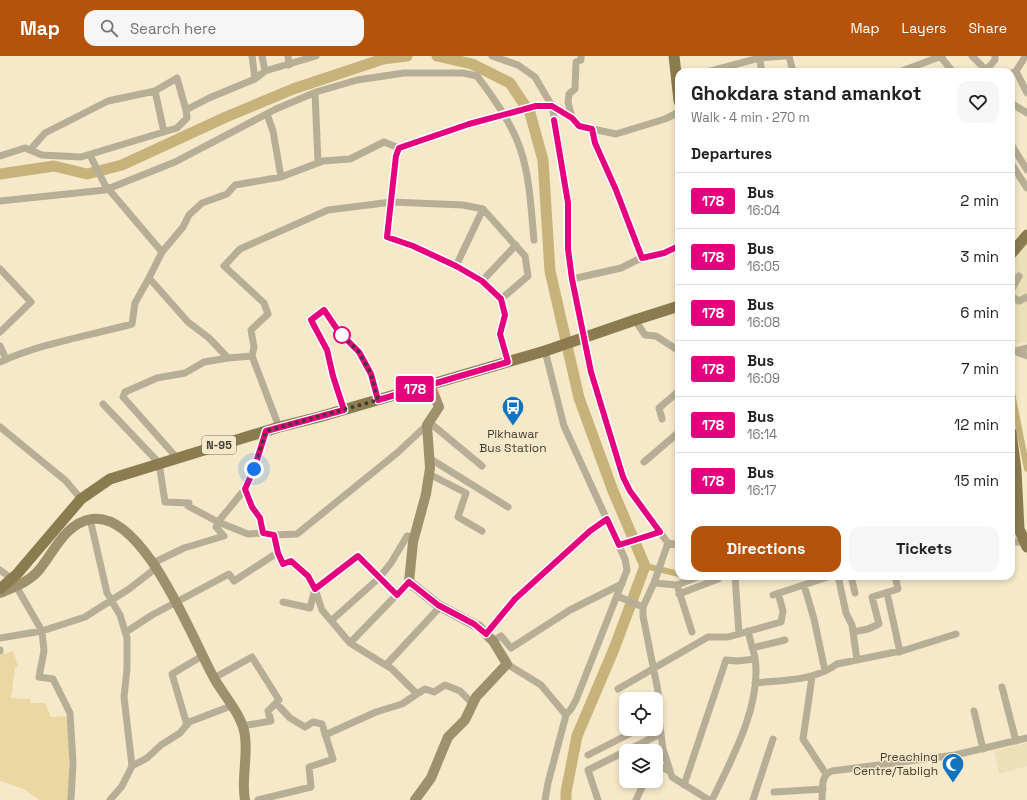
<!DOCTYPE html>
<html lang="en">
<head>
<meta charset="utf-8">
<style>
	:root { --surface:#fff; --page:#f6f6f6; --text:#202124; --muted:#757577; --line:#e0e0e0; --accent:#b45309 }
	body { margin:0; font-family:"Space Grotesk",sans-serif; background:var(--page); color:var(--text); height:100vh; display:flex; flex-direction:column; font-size:15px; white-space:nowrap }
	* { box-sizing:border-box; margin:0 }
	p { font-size:13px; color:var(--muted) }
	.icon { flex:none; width:22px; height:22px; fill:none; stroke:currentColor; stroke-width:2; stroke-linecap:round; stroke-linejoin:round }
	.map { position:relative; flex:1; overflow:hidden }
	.side { position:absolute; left:675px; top:12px; width:340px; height:512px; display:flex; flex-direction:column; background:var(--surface); border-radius:12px; box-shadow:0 2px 6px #0003 }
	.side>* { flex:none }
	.badge { padding:0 8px; border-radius:3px; font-size:14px; line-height:26px }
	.buttons { position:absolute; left:619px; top:636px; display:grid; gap:8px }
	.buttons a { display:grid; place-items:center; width:44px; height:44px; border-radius:8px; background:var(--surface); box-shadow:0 2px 6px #0003; font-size:20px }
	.you { position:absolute; width:20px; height:20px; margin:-10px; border:3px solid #fff; border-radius:50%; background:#1a73e8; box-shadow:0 0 0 6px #1a73e833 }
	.map>.badge { position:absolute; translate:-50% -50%; box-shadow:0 0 0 2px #fff }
	h2 { padding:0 16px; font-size:15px; line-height:36px }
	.round { display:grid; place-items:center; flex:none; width:42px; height:42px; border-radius:12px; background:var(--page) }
	.overview { display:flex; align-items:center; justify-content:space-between; height:68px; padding:0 16px }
	h1 { font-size:19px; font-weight:700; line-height:30px }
	.primary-button { display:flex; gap:8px; margin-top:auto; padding:8px 16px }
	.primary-button a { flex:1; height:46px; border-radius:12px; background:var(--accent); color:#fff; font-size:16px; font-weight:700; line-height:46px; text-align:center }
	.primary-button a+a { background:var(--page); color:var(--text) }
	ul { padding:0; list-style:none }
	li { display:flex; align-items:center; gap:12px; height:56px; padding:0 16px; border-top:1px solid var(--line) }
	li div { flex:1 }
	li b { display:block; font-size:15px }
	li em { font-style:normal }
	li .badge { min-width:44px; font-weight:700; text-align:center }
	header { display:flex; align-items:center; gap:24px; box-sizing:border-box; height:56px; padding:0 20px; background:var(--accent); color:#fff }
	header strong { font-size:19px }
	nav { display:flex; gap:22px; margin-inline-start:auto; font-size:14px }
	.search { width:280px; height:36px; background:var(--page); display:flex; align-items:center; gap:10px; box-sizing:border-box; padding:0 14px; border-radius:12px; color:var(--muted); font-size:15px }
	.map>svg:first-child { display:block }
	.built { fill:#eddfb8 }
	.green { fill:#ebd7a1 }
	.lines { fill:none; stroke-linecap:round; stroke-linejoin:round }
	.canal { stroke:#c7b27a; stroke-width:6 }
	.river { stroke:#c7b27a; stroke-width:11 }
	.street { stroke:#b7ae96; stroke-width:7 }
	.secondary { stroke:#9e906d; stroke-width:10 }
	.primary { stroke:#8c7b4e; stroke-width:11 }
	.primary-bridge { stroke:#8c7b4e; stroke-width:11 }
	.line-casing { stroke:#fff; stroke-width:9 }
	.line { stroke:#e6007e; stroke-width:6 }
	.walk { stroke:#403c2f; stroke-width:4; stroke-dasharray:0 7.2 }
	.stop-dot { fill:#fff; stroke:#e6007e; stroke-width:2 }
	.labels { text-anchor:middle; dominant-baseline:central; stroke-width:3; stroke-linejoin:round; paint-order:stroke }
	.shield { fill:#f5e9c9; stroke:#76705d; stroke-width:1 }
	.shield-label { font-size:11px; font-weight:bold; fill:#403c2f }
	.poi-label { font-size:12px; fill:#403c2f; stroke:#f5e9c9 }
</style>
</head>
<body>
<header>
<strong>Map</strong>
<div class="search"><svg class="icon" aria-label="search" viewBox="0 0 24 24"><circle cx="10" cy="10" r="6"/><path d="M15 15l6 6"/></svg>Search here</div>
<nav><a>Map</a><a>Layers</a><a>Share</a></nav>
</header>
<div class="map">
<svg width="1027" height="744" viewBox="0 0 1027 744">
	<rect width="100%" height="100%" fill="#f5e9c9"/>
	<!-- built -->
	<path class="built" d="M1027,187V286L1011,289V205Z
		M1027,687V710L999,718L994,695Z"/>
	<!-- green -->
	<path class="green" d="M13,595L18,610L15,612L11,642L30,643L31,647H45L51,661L66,660C72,687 67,716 70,744H39L24,733L0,725V599Z"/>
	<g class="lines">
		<!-- canal -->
		<path class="canal" d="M1011,332L1027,413
			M645,510L679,518"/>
		<!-- river -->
		<path class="river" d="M437,0L472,8L510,27L530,57L543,104L550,215L579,342L613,435L645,510L614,593L577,680L566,736V744
			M0,118L54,110L87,118L122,109L226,61L293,33L383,3L407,0"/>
		<!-- street -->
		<path class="street" d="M252,0L255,23
			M262,0L265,15
			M288,0L289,9
			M492,0L518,9L535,21L552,50L560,93L568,147V193L572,223L591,316L623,421L630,435L668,487L679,489
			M759,0L762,16
			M789,0L793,16
			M940,0L953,16
			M972,0L988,16
			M986,14L995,4V0
			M1016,15L1027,37
			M707,16L759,2L785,0
			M899,16L942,0
			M1011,18L1016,15L1025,1H1027
			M155,35L164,76
			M315,37L318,107
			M1011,47L1027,57
			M267,58L273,75L281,121
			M572,62L568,46L569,38L575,33L576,6L581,4V0
			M592,73L595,87L616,134L642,202
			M1011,88L1027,114
			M399,92L396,100L387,181L413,190L456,210L482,225L501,243L505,259L499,278L508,306
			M30,94L45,77L108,45L155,35L177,22L186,54
			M90,99L105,129L162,196
			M0,100L25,92L42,99L81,101L177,72L187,62L186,54L209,42L255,23L265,15L316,0
			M1011,107L1027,132
			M0,145L105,134L175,106L276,53L316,36L357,24L404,17H463L477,20C494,42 511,66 520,92C530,121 531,153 534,184
			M456,210L483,153
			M0,213L31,246L0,276
			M572,223L621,212L637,204L664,197L679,189
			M482,225L516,189
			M1011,235L1019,220
			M1011,240L1019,245L1027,241
			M635,264L645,279L656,280L679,295
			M0,290L6,303
			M1014,295L1027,300
			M1011,296L1027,292
			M252,300L254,291L251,274L268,258L264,247L224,210L240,193L328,154L392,146L463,149L483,153L525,200L528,220L501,243
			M0,306C42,287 88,280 132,268L135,247L149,222
			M103,348L159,407L165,446L189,447L188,450L218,466L248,478L263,477L274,479L297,478L397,397L427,369
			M345,354L333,320L327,294L311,264L324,254L339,276L359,296L371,318L378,344
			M662,363L659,352L679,335
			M429,366L482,410
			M0,371L66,425L81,443
			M279,371L252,300L228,302L209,282L188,266L149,222L162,196L183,171L189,159L202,147L227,138L235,129L281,121L323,105L350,103L384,86L399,92L469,68L536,50H552L572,62L579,70L616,78L665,63L679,56
			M177,402L123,341L125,336L157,322L185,317L204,306L228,302
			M429,402L508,451
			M644,406L679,376
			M429,418L466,437L458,461L482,475
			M90,463L107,537L120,559L127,582V613L124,641L132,710
			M263,477L260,462L252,451L245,433L254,413L266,375
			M274,479L277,497L283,507L291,505L308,520L315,533L322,554L350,587L392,613L417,638L425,633L434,636L445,629L460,635L473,648
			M1011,486H1025
			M619,489L660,475
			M153,507L184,492L224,480L216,471L218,466L245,433
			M0,514L12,523
			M700,520L677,529L654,527L643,551V560L658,635L659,663L663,693L672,721L709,744
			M735,520L739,578
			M838,520L846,557L852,569L857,604
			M851,520L855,537
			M654,527L668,487
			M677,529L692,576
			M804,529L814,563L825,615
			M16,530L42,575L44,595L39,621L53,623L70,657L73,707L71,744
			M887,537L900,596
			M679,538L718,523
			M773,539L831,520
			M617,540L643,551
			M283,546L310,552L315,533L358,500L397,539
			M332,564L379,522L391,507L407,480L415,481
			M126,576L152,559L229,518L234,525L277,497
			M853,576L868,573L879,568L872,541L898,533L895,520
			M486,578L515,543L590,475L607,463
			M0,582L42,575L85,561L129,533L156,512
			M493,585L501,580L511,592L570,554L622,528
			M350,587L409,526
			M752,592L785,584
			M0,594V595
			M507,608L541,629L566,659L571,653L576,644L627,514L625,503L564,370L545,295
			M386,609L440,551
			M812,621L803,683L826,718
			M214,622L252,601L279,644L268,655L271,665L242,670
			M755,627C783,624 814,625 837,608L905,594L956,578
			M1002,631L1016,685
			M618,633L708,581H728L781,566L783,555L778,537
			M974,655L983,693
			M187,669L172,618L202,600
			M325,679L376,656L402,648L417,638
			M626,695L660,678
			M588,699L639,673
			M656,708L669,715
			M684,729L726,604L737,605L755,603
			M774,736L823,733
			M110,744L122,730L132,710L147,702L161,689L180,677L189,666L231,650
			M258,744L311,731L309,711L333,703L322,668L313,666L305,671L290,662L276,647
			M545,744L548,727L566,659
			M598,744L588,714L626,695
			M636,744L645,725
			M712,744C732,703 762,648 755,602C753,593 750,584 748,575
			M753,744L773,683
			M822,744C823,733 820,719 832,715L955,699L1027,682"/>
		<!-- secondary -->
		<path class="secondary" d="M0,537C14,531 29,526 39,514C54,496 65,467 92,463C144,455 193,585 214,622C224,640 243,660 245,680C248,702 241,723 245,744
			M415,744L431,722L448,681L465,664L476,641L507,608L493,585L479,571L438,549L409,526L413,486L426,438L430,412L427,369L439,351L430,328"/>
		<!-- primary -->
		<path class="primary" d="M674,0L679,45
			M1011,198L1027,179
			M635,264L679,250
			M1011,376L1016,414L1019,473L1027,491
			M0,533L17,518L81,443L110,423L279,371L319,361L545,295"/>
		<!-- primary-bridge -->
		<path class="primary-bridge" d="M545,295L635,264"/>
	</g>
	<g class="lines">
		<!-- line casing -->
		<g class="line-casing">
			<path id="line" d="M554,64L568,147V193L572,223L591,316L623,421L630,435L660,476L619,489L607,463L590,475L515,543L486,578L474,568L438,549L409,526L397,539L358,500L315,533L308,520L291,505L283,508L278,497L274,479L263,477L260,462L252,451L245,433L254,413L266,375L344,354L333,320L327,294L311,264L324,254L339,276L359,296L371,318L378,344L508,306L500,278L505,259L501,243L482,225L456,210L413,190L387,181L396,100L399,92L469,68L536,50H552L572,62L579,70L592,73L595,87L616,134L642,202L664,197L679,190"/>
		</g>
		<!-- line -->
		<use href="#line" class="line"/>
		<!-- walk -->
		<path class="walk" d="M254,413L266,375L378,344L371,318L359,296L339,276L342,279"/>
	</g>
	<!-- icons -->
	<defs>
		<g id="bus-pin" transform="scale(1.15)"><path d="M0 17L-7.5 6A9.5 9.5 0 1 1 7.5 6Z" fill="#0f73bf" stroke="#f5e9c9"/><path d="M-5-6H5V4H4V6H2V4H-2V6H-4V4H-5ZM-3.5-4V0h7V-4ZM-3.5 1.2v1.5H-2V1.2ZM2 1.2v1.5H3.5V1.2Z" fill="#fff"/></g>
		<g id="mosque-pin" transform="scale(1.15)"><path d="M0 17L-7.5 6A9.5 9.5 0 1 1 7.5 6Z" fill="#0f73bf" stroke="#f5e9c9"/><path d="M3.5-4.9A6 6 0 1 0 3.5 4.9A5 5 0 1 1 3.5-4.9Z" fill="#fff"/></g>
	</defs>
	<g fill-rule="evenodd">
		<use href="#bus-pin" x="513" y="351"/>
		<use href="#mosque-pin" x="953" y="708"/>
	</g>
	<!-- markers -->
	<circle class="stop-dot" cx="342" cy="279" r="8"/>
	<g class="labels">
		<!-- shield labels -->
		<rect class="shield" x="202" y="380" width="34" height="18" rx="3"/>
		<g class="shield-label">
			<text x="219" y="389">N-95</text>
		</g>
		<!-- poi labels -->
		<g class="poi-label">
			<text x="513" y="378">Pikhawar<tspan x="513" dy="14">Bus Station</tspan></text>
			<text x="938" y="701" text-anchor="end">Preaching<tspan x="938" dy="14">Centre/Tabligh</tspan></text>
		</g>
	</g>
</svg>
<div class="buttons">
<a><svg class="icon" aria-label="locate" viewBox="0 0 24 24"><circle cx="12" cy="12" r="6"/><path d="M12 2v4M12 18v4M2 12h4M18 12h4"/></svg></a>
<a><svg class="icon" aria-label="layers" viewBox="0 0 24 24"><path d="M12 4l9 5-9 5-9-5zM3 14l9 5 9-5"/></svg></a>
</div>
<div class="you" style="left:254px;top:413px"></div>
<b class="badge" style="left:415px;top:333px;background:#e6007e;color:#fff">178</b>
<section class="side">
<div class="overview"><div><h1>Ghokdara stand amankot</h1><p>Walk · 4 min · 270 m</p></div><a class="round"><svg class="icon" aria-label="heart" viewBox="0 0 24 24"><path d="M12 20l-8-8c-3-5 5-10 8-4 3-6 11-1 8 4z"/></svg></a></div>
<h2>Departures</h2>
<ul>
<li><span class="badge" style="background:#e6007e;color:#fff">178</span><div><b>Bus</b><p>16:04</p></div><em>2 min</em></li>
<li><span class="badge" style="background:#e6007e;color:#fff">178</span><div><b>Bus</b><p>16:05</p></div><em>3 min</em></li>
<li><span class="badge" style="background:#e6007e;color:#fff">178</span><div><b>Bus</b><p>16:08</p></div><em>6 min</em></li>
<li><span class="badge" style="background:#e6007e;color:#fff">178</span><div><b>Bus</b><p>16:09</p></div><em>7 min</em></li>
<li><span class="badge" style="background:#e6007e;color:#fff">178</span><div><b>Bus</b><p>16:14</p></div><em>12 min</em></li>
<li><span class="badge" style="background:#e6007e;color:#fff">178</span><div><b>Bus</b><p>16:17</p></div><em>15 min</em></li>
</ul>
<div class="primary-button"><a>Directions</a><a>Tickets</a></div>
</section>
</div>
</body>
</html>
